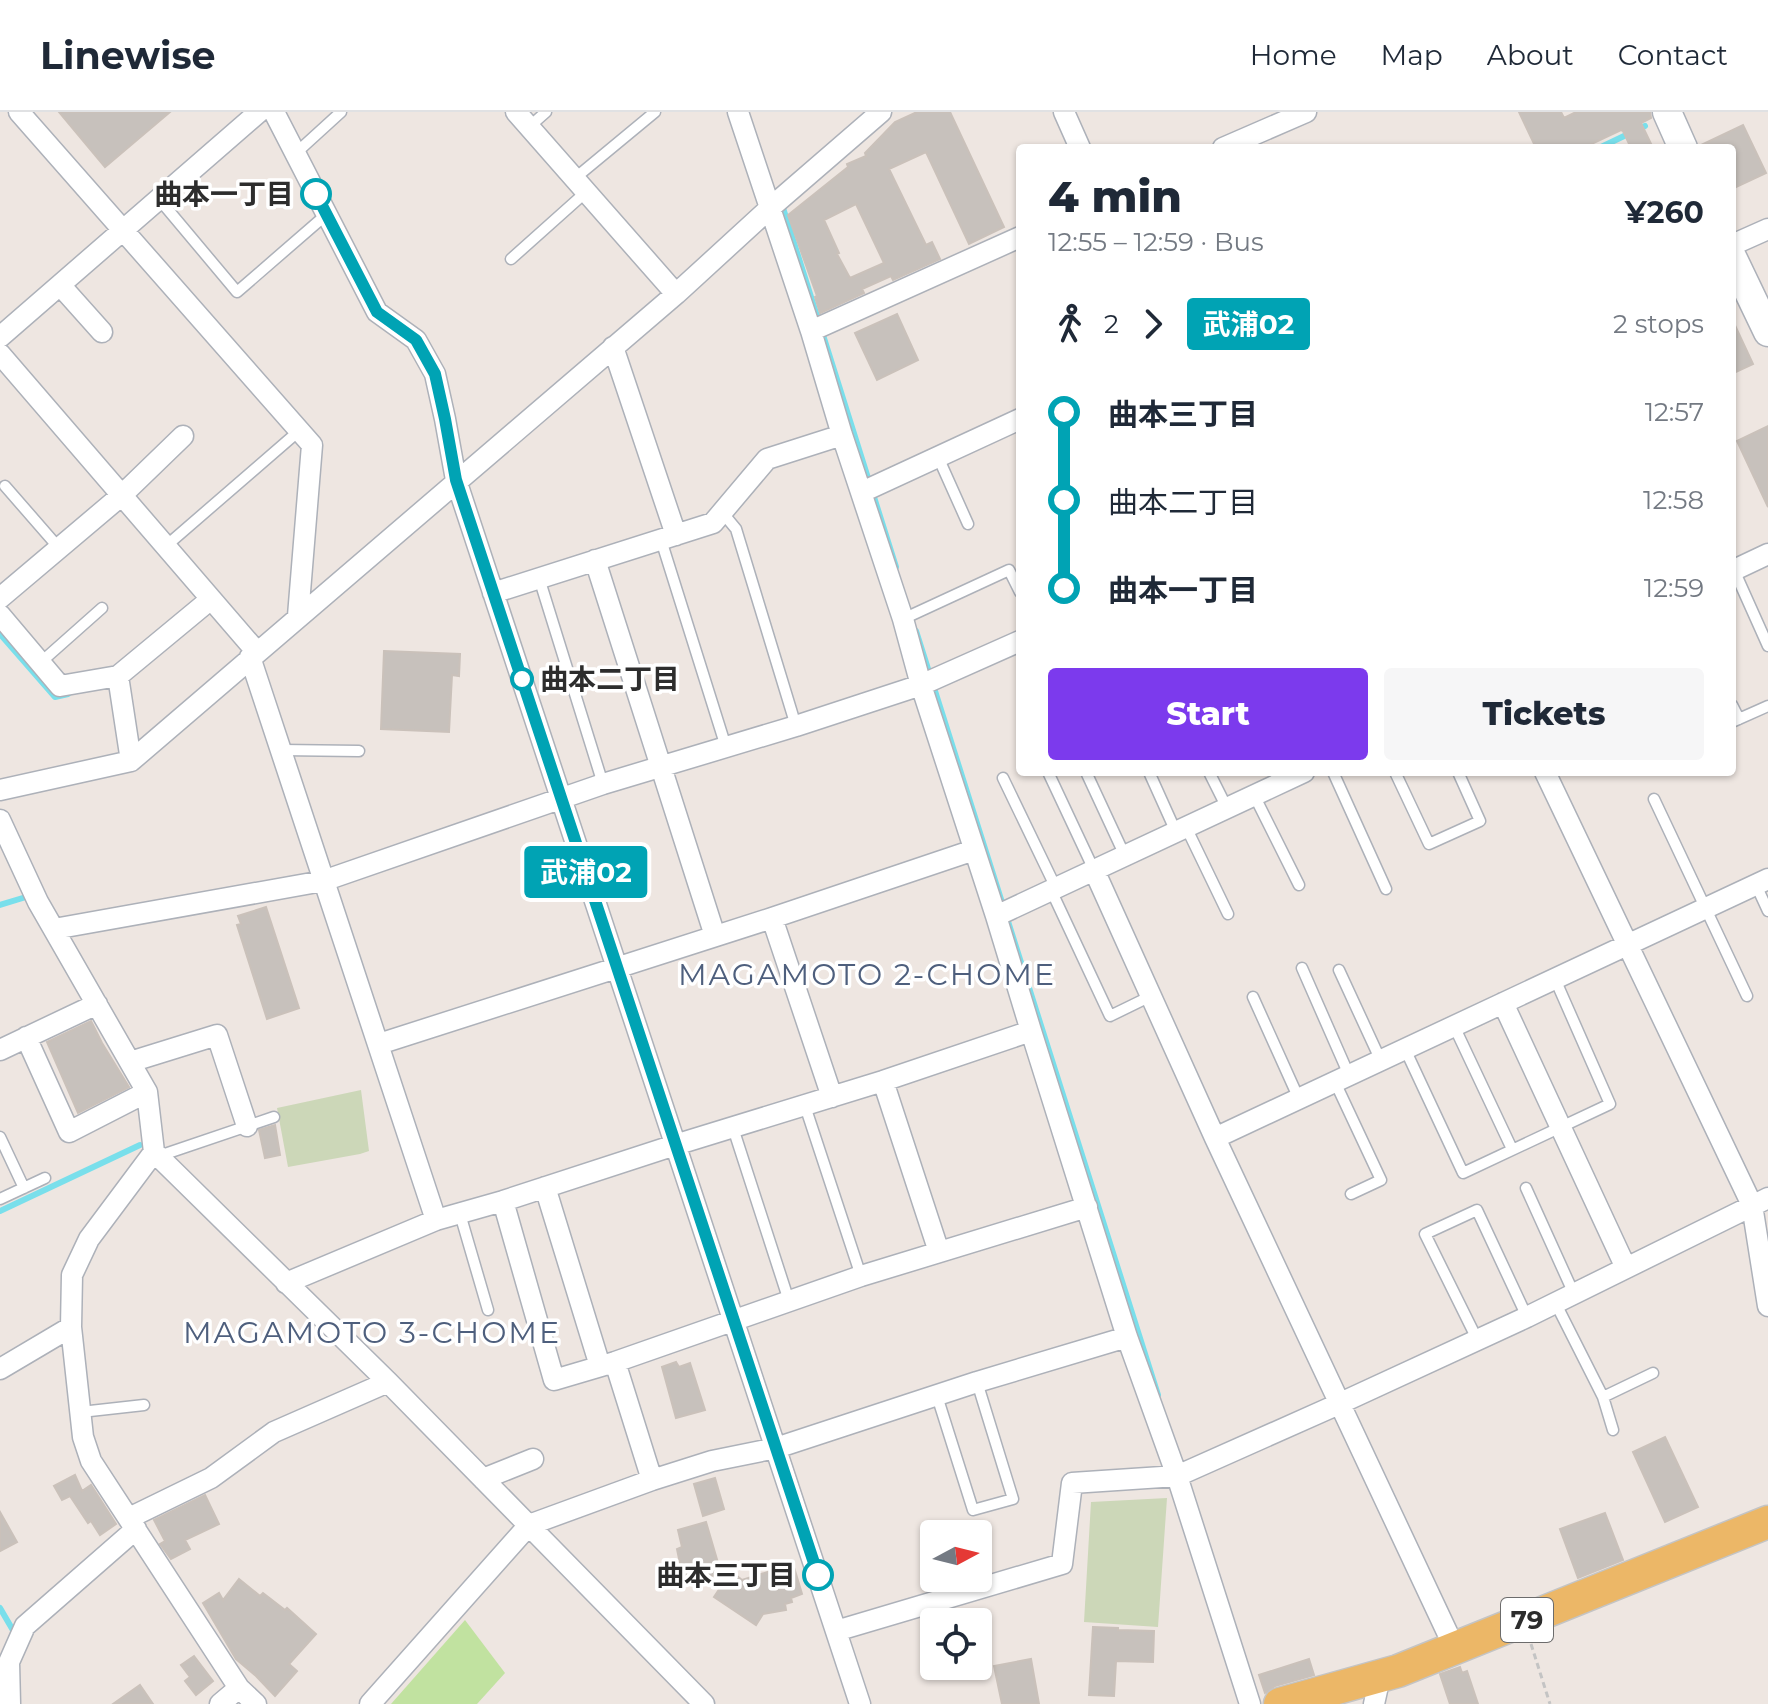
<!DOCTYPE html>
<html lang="en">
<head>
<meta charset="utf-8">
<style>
	:root { --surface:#fff; --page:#f6f6f7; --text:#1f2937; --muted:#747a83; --line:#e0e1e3; --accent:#7c3aed }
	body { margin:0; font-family:Montserrat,"Noto Sans JP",sans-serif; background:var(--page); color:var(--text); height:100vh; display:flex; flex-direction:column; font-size:30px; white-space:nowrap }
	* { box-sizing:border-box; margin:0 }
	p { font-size:26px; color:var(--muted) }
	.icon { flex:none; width:44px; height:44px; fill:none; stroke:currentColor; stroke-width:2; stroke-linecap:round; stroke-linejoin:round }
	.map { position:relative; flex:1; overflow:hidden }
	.side { position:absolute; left:1016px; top:32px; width:720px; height:632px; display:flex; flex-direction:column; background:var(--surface); border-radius:8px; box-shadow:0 2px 6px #0004 }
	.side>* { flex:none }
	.badge { padding:0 16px; border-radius:6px; font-size:28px; line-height:52px }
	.needle { width:52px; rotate:83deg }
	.buttons { position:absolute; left:920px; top:1408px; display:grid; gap:16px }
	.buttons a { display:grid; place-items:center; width:72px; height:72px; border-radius:8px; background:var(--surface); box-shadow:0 2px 6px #0004; font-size:40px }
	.map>.badge { position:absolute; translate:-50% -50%; box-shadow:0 0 0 4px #fff }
	.legs { display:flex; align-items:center; gap:12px; height:88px; padding:0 32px; font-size:26px }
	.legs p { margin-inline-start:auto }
	.summary { display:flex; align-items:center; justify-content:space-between; height:136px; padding:0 32px }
	h1 { font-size:44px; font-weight:800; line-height:60px }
	.button { display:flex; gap:16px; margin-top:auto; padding:16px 32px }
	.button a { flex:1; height:92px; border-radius:8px; background:var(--accent); color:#fff; font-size:32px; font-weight:800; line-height:92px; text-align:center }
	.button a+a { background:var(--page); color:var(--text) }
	ul { padding:0 32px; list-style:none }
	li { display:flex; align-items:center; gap:28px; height:88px; font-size:30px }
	li i { display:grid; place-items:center; width:12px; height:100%; margin:0 10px; background:currentColor }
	li i::after { content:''; width:20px; height:20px; margin:-10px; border:6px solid; border-radius:50%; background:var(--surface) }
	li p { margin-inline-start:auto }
	li:first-child i { background:linear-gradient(#0000 50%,currentColor 0) }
	li:last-child i { background:linear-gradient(currentColor 50%,#0000 0) }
	header { display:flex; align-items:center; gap:48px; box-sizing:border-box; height:112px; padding:0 40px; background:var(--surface); border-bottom:2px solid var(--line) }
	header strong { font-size:38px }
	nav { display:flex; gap:44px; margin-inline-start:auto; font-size:28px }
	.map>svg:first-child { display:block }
	.green { fill:#c1e2a0 }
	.cemetery { fill:#ccd7b8 }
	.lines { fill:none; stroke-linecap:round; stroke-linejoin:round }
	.stream { stroke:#79dfeb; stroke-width:6 }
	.building { fill:#c7c1bc; stroke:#cac1ba; stroke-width:2; fill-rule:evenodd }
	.lane-casing { stroke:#adb1b9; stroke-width:13 }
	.street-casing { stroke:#adb1b9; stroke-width:23 }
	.secondary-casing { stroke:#adb1b9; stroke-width:31 }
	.primary-casing { stroke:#c4c4c4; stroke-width:35 }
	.path { stroke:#c4c4c4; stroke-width:3; stroke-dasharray:6 4; stroke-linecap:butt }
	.lane { stroke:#fff; stroke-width:10 }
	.street { stroke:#fff; stroke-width:20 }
	.secondary { stroke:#fff; stroke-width:28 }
	.primary { stroke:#ecb767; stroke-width:32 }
	.line-1-casing { stroke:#fff; stroke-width:18 }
	.line-1 { stroke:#00a3b4; stroke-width:12 }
	.stop-1-dot { fill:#fff; stroke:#00a3b4; stroke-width:4 }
	.labels { text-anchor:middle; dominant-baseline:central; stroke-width:7; stroke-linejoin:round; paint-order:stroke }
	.shield { fill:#fff; stroke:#6c6c6c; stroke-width:2 }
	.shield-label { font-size:26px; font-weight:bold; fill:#2d2d2d }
	.stop-label { font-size:28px; font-weight:bold; fill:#2d2d2d; stroke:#fff; text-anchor:end }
	.neighbourhood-label { font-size:30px; letter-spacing:2px; fill:#4e5f7d; stroke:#fff }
</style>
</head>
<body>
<header>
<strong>Linewise</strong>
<nav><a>Home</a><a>Map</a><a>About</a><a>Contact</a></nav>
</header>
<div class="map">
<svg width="1768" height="1592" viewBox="0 0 1768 1592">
	<rect width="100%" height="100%" fill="#eee6e1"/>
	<!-- green -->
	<path class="green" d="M465,1508L505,1561L477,1592H391Z"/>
	<!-- cemetery -->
	<path class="cemetery" d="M361,978L369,1039L360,1042L288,1055L277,996Z
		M1167,1386L1158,1515L1084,1510L1091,1390Z"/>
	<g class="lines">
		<!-- stream -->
		<path class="stream" d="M1599,36L1645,14
			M783,96L896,455
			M916,519L1158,1283
			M0,522L55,585L68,582
			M0,793L26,785
			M0,1099L140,1033
			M0,1496L14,1520"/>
	</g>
	<!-- building -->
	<path class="building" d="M59,0H170L105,55Z
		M917,0H950L1004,115L969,132L926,40L889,57L926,133L932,130L940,147L893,168L891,164L862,177L864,181L820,201L815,185L817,184L788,103L848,55L847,52L866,44L865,41L895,10ZM856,92L884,151L850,166L837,142L839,141L824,108Z
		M1519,0H1561L1564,6L1576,0H1650L1651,6L1641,11L1653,36H1631L1623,19L1621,18L1583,36H1536Z
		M1743,13L1766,61L1732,77V36H1700L1699,34Z
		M897,202L918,248L877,268L855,221Z
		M1732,207L1753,252L1736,260L1732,251Z
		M1768,314V395L1737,329Z
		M384,539L460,542L459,564L452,563L449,620L381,617Z
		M266,795L299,896L267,907L237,813L241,812L238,804Z
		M91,909L102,931L129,975L78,1001L47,930Z
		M275,1013L280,1043L265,1046L259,1018Z
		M676,1250L679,1255L690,1251L705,1298L676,1306L662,1255Z
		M1665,1325L1698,1395L1665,1410L1633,1340Z
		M75,1363L82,1379L91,1373L116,1412L100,1423L91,1409L88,1411L70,1384L62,1388L54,1374Z
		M715,1366L724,1397L703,1404L694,1372Z
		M205,1383L219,1412L185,1428L190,1437L171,1447L160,1432L165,1429L154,1408Z
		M0,1400L17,1430L0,1439Z
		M1605,1401L1623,1448L1578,1466L1560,1417Z
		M706,1410L721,1461L693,1470L691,1464L683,1466L677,1437L682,1435L678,1418Z
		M793,1452L802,1482L791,1486L792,1490L785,1492L786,1498L763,1502L756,1513L714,1485L728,1464L733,1469L737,1464L742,1468Z
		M239,1467L260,1484L263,1481L285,1498L287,1496L316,1522L289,1552L297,1559L275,1584L256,1564L236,1547L203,1491L219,1481L223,1488Z
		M1093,1515L1118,1516V1518L1154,1519L1153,1550L1116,1549L1114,1584L1089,1583Z
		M194,1544L213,1569L196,1583L185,1569L190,1565L181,1553Z
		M1031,1547L1039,1592H1002L994,1554Z
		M1309,1547L1314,1563L1275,1574L1265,1581L1259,1563Z
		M1460,1555L1462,1561L1467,1559L1478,1592H1450L1440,1562Z
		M140,1573L153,1592H113Z"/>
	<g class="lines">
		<!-- lane casing -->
		<g class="lane-casing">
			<path id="lane" d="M529,15L546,0
				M296,41L341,0
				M574,67L655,0
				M159,87L237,180L327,102
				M511,147L586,80
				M938,345L968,412
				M5,374L59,436
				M722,400L736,417L796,614
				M661,428L726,635
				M166,434L300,318
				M1734,458L1768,534
				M539,466L603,672
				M903,507L1009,458L1020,480
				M40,551L102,496
				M1732,593L1739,607
				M1732,610L1768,594
				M281,638L359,639
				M1048,660L1094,758
				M1086,660L1125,744
				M1149,660L1176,720
				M1209,660L1227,696
				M1333,660L1386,777
				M1395,660L1429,732L1480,709L1458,660
				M1003,666L1056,776
				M1254,683L1299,773
				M1654,687L1747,884
				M1186,715L1228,802
				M1756,773L1768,799
				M1051,778L1110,904L1151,884
				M1302,856L1349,963
				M1339,858L1381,949
				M1253,885L1299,987
				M1454,914L1512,1037
				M1405,937L1463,1061L1610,992L1555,867
				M1335,970L1381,1068L1351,1082
				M805,994L861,1164
				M733,1016L789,1189
				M0,1025L24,1076
				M159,1044L274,1005
				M1526,1076L1574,1182
				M0,1087L45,1066
				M460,1102L488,1198
				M1555,1190L1603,1285L1613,1318
				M1477,1227L1425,1122L1477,1098L1527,1205
				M937,1284L973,1398L1013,1387L977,1270
				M1603,1285L1653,1261
				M81,1300L144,1293"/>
		</g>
		<!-- street casing -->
		<g class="street-casing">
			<path id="street" d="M19,0L312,333L298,504
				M274,0L377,200L416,228L435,262L445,307L456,368L860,1592
				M516,0L676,182
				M738,0L811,219L842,323L903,507L921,573L996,804L1031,919L1127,1225L1177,1364L1250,1592
				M1064,0L1080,36
				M1223,36L1306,0
				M1732,133L1768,117
				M60,173L102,220
				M811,219L1020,125
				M0,225L259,0
				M613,235L676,423
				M0,242L256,539
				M862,380L1020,307
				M595,448L715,824
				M1732,459L1768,442
				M493,481L713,411L767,347L842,323
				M0,486L122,383L183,324
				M0,503L60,574L118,564L211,487
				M250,545L436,1108
				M118,564L131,649
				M1545,660L1752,1093L1768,1194
				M0,678L131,649L676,182L770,96L881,0
				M0,708L38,790L147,980L154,1040L89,1127L72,1163L71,1215L83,1325L91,1349L239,1576L256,1592
				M1094,758L1215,1026L1455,1537
				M996,804L1304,660
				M772,806L832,985
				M54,817L323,769L603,672L796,614L921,573L1020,529
				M1503,891L1626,1156
				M26,925L69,1020L147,980
				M379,932L772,806L974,738
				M0,938L97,892
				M130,950L217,923L247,1014
				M883,969L939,1140
				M1215,1026L1768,767
				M154,1040L388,1270L704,1592
				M545,1075L600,1254
				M503,1089L554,1268L615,1250L861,1164L1087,1095
				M286,1171L436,1108L503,1089L675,1033L883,969L1031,919
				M615,1250L652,1368
				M0,1257L71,1215
				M483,1367L533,1347
				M129,1406L211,1366L274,1320L388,1270
				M836,1519L1062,1452L1072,1371L1177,1364L1332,1295L1527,1205L1768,1086
				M10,1592L9,1550L25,1514L136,1417
				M220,1592L239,1576
				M370,1592L529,1413L652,1368L712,1349L776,1336L977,1270L1127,1225
				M1374,1592L1380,1565"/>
		</g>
		<!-- secondary casing -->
		<g class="secondary-casing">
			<path id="secondary" d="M1667,0L1683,36
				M1732,145L1768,220"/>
		</g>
		<!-- primary casing -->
		<g class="primary-casing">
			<path id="primary" d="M1280,1592L1398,1559L1768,1410"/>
		</g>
		<!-- path -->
		<path class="path" d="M1531,1532L1550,1592"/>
		<!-- lane -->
		<use href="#lane" class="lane"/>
		<!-- street -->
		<use href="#street" class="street"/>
		<!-- secondary -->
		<use href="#secondary" class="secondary"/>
		<!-- primary -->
		<use href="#primary" class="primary"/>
	</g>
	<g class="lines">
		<!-- line-1 casing -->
		<g class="line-1-casing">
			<path id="line-1" d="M316,82L377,200L416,228L435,262L445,307L456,368L818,1463"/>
		</g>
		<!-- line-1 -->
		<use href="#line-1" class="line-1"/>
	</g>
	<!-- markers -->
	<g class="stop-1-dot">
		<circle cx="316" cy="82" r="14"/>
		<circle cx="522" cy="567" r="10"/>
		<circle cx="818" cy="1463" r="14"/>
	</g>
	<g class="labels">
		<!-- shield labels -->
		<rect class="shield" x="1501" y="1486" width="52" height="44" rx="6"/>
		<g class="shield-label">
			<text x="1527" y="1508">79</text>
		</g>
		<!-- stop labels -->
		<g class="stop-label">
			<text x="294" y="82">曲本一丁目</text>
			<text x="540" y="567" text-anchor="start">曲本二丁目</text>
			<text x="796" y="1463">曲本三丁目</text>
		</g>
		<!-- neighbourhood labels -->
		<g class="neighbourhood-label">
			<text x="867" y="862">MAGAMOTO 2-CHOME</text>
			<text x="372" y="1220">MAGAMOTO 3-CHOME</text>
		</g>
	</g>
</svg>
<div class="buttons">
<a><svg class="needle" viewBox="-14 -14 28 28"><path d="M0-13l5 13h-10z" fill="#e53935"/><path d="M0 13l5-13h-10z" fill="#747a83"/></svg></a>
<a><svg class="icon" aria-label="locate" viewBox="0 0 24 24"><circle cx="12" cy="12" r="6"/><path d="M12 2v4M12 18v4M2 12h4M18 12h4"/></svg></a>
</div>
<b class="badge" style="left:586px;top:760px;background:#00a3b4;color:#fff">武浦02</b>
<section class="side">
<div class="summary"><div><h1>4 min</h1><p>12:55 – 12:59 · Bus</p></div><b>¥260</b></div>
<div class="legs"><svg class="icon" aria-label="walk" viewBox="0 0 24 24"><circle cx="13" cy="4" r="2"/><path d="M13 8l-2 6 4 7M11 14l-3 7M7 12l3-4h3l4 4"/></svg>2<svg class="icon" aria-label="forward" viewBox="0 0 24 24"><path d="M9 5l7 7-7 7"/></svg><b class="badge" style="background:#00a3b4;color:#fff">武浦02</b><p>2 stops</p></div>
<ul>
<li><i style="color:#00a3b4"></i><b>曲本三丁目</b><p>12:57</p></li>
<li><i style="color:#00a3b4"></i><span>曲本二丁目</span><p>12:58</p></li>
<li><i style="color:#00a3b4"></i><b>曲本一丁目</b><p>12:59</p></li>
</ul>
<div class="button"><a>Start</a><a>Tickets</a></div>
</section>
</div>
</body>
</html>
